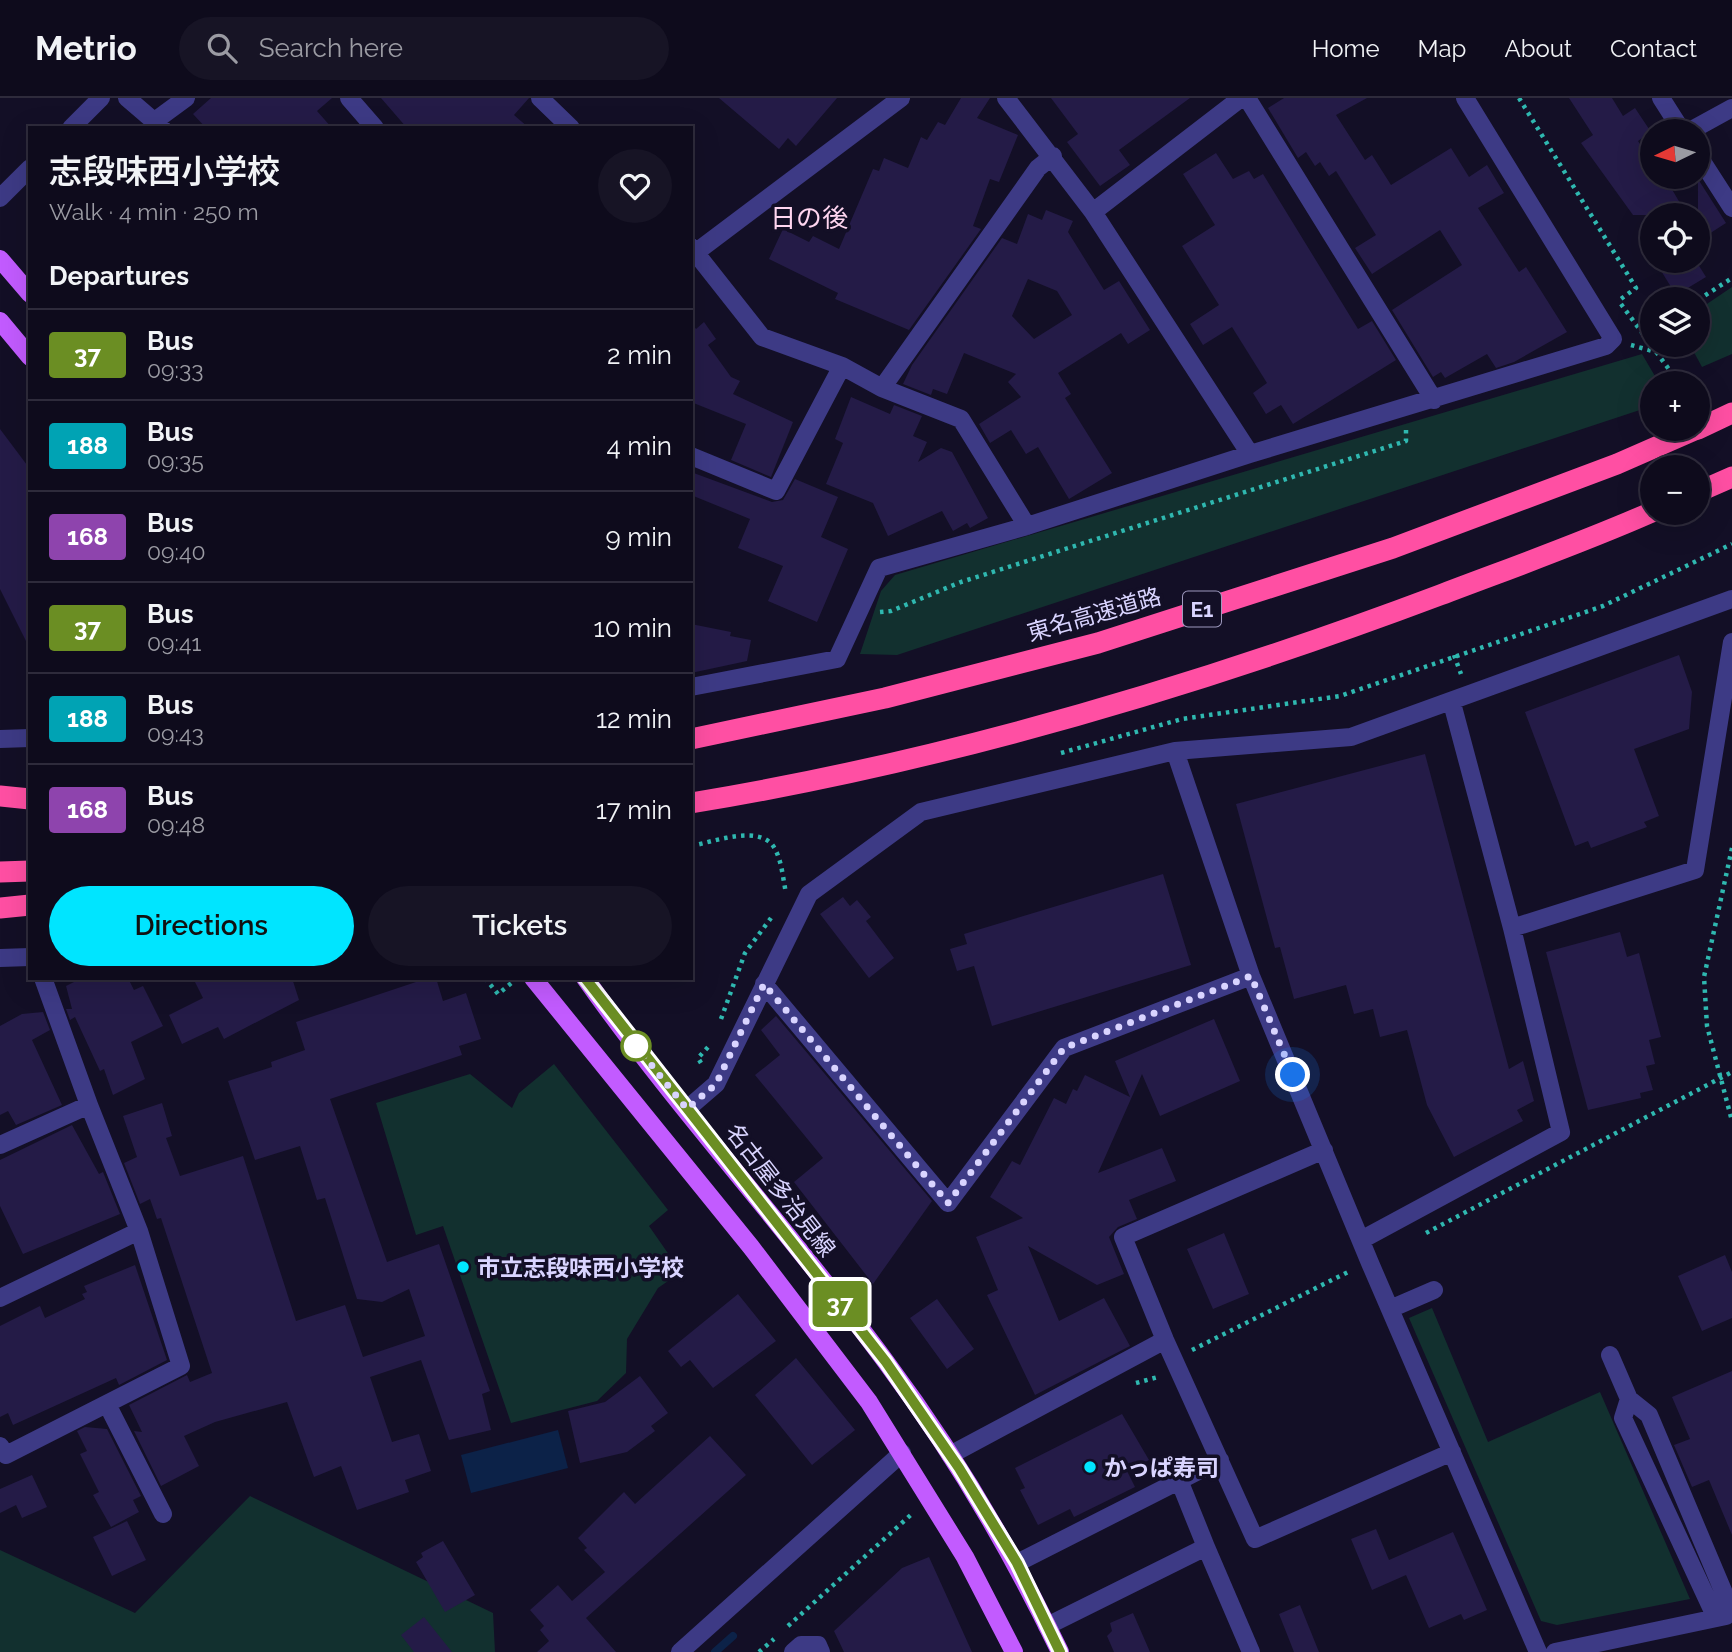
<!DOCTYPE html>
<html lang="en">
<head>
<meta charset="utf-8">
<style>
	:root { --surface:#0e0b1c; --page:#171425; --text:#f1f3f6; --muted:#9b9ba3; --line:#2e2b3b; --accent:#00e5ff }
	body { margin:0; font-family:Raleway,"Noto Sans JP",sans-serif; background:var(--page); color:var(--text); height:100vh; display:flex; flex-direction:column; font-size:26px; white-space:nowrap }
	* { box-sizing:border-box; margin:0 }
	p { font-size:23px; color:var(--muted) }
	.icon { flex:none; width:38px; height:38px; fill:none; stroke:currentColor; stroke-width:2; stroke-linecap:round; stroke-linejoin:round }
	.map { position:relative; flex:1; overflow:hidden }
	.drawer { position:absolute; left:28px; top:28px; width:665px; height:854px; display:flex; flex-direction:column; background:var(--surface); border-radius:0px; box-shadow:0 7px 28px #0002,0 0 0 2px var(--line) }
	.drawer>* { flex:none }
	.badge { padding:0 14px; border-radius:5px; font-size:24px; line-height:46px }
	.needle { width:46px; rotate:265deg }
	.fabs { position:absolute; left:1640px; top:21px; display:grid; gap:14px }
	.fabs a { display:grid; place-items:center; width:70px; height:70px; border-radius:50%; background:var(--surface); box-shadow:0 7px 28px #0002,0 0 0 2px var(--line); font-size:35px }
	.you { position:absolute; width:35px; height:35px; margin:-18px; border:5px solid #fff; border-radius:50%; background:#1a73e8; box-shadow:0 0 0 10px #1a73e833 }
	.map>.badge { position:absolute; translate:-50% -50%; box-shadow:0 0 0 4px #fff }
	h2 { padding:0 21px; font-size:26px; line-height:63px }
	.round { display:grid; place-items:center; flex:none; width:74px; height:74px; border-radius:37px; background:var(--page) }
	.overview { display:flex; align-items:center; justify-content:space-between; height:119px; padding:0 21px }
	h1 { font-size:33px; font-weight:600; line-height:52px }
	.primary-button { display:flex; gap:14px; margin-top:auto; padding:14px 21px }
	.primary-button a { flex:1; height:80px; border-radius:42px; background:var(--accent); color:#111; font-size:28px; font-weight:600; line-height:80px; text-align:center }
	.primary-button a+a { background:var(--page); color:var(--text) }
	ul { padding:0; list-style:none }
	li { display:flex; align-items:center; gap:21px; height:91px; padding:0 21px; border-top:2px solid var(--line) }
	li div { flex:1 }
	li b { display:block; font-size:26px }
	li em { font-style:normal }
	li .badge { min-width:77px; font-weight:700; text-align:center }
	header { display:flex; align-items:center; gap:42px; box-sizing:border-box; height:98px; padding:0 35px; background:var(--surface); border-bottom:2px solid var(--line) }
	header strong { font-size:33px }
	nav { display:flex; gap:38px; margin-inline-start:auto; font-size:24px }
	.search { width:490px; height:63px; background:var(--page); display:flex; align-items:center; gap:18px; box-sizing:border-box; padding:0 24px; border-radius:38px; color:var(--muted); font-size:26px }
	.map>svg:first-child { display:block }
	.green { fill:#12302f }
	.water { fill:#0c2248 }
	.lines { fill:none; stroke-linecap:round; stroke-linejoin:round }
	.stream { stroke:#0c2248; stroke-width:8 }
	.building { fill:#241b47; fill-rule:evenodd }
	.path { stroke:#2fb8b0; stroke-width:4.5; stroke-dasharray:3.5 5; stroke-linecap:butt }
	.minor { stroke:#3d3a85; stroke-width:18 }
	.major { stroke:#c25bff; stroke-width:18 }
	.highway { stroke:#ff4fa3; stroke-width:21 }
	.highway-bridge { stroke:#ff4fa3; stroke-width:21 }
	.line-casing { stroke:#fff; stroke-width:16 }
	.line { stroke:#6b8e23; stroke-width:10 }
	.walk { stroke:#d9d4ff; stroke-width:7; stroke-dasharray:0 12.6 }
	.stop-dot { fill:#fff; stroke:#6b8e23; stroke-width:3.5 }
	.poi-dot { fill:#00e5ff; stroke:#130f26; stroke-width:2.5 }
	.labels { text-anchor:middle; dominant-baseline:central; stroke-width:7; stroke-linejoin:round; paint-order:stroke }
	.shield { fill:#130f26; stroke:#9e99be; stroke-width:2 }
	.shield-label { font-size:21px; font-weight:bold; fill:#d9d4ff }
	.street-label { font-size:23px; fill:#d9d4ff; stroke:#130f26 }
	.poi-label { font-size:23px; font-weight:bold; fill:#d9d4ff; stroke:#130f26; text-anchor:start }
	.quarter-label { font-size:26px; fill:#ffd6f0; stroke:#130f26 }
</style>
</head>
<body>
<header>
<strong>Metrio</strong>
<div class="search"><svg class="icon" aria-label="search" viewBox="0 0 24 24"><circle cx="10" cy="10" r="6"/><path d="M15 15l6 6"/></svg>Search here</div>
<nav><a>Home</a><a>Map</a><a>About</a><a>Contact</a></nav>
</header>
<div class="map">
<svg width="1732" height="1554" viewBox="0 0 1732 1554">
	<rect width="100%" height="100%" fill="#130f26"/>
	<!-- green -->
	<path class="green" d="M1732,189V256L1702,269L1690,247H1698V212Z
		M1642,256L1659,285H1652V308L897,557L860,556L881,493L895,477Z
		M554,966L668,1112L649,1128L681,1174L658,1190L627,1241L626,1275L597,1303L511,1325L443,1128L416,1137L376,1005L470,976L512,1010L519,995Z
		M1432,1210L1488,1344L1600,1294L1690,1501L1557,1527L1541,1523L1409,1220Z
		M250,1398L493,1515L495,1554H0V1452L135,1515Z"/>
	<!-- water -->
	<path class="water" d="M558,1332L568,1370L471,1395L461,1357Z"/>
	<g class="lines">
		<!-- stream -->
		<path class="stream" d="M715,1554L733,1538"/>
	</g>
	<!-- building -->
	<path class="building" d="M211,0H332L317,13L332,30H206L193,16Z
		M381,0H529L514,17L529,30H407Z
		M719,0H837L796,48L788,40L779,51Z
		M961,0H990L977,20L1018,37L999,84L990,81L973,128L981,131L909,232L835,201L838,195L769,161L783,131L809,144L813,138L839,151L873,71L879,73L884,60L908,70L921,39L927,42L938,24L945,27Z
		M1051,0H1190L1119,52L1130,67L1100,88L1067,44L1078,36Z
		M1284,0H1367L1336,17L1365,62L1372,57L1391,87L1451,50L1469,79L1487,67L1504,95L1478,110L1519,174L1526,169L1567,234L1514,264L1496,270L1487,256L1445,280L1441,274L1433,279L1392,212L1462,167L1440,132L1372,176L1355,150L1376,137L1336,73L1329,78L1320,64L1315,68L1306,54L1298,60L1268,10Z
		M1569,0H1612L1623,18L1635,10L1651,34L1638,43L1652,65V79H1660L1667,89L1670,88L1687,117H1633L1581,45L1593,37Z
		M1216,55L1233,81L1249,73L1254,81L1263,76L1358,231L1372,223L1396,262L1293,326L1281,307L1266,316L1253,295L1267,285L1232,229L1203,247L1190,226L1219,207L1182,148L1215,127L1183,76Z
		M1698,81L1726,125L1698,143Z
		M1046,112L1073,123L1068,134L1104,192L1119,183L1150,232L1128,246L1121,235L1058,275L1071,296L1065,300L1112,375L1069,401L1038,349L1026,356L1011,332L990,345L979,326L1021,299L1008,284L1016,276L964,255L947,296L933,291L931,297L903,286L912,267L1002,140L1017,146L1028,116L1042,122ZM1028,181L1057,193L1072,217L1034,241L1012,218Z
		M1655,163H1696L1706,179L1676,197Z
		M691,224L696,231L704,224L716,241L708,247L731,279L740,283L733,296L793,324L771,379L731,362L746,326L691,304Z
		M851,299L890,316L894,307L922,318L913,338L927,344L918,364L941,350L952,354L988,420L970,430L967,425L953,433L942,413L888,438L873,405L826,386L843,345L835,341Z
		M0,331L30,371V551L0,491Z
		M691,374L772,404L783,402L795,381L838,399L821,439L848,451L817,524L768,503L783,468L738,450L750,421L691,397Z
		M691,526L731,534L730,538L751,542L747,563L691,575Z
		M1679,557L1692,594L1689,631L1634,651L1659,718L1644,724L1647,729L1591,750L1588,743L1575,748L1525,614Z
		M1425,656L1509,971L1523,963L1534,1003L1517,1012L1523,1023L1454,1059L1427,1007L1407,932L1380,939L1373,911L1354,916L1346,887L1294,901L1280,849L1275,850L1236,706Z
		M1163,776L1191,867L992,928L974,868L957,873L950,851L967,846L964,836Z
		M843,799L850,808L857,802L871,819L866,823L894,860L869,880L820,816Z
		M1620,834L1627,859L1639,855L1661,939L1649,942L1655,966L1646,968L1653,992L1640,995L1641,1000L1588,1012L1546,854Z
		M82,880H128L134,892L143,888L163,928L131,944L145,981L113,997L104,971L100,973L75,919L70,922L66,911H72L66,888Z
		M193,880H292L299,902L224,941L218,929L182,946L169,917L203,900Z
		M428,880H436L443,903L466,895L481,941L459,948L462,957L330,1001L387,1164L439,1146L490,1293L482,1296L491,1332L449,1342L421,1262L370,1279L392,1344L419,1336L431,1373L405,1382L409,1394L357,1412L341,1368L314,1379L287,1304L215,1324L184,1338L199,1368L161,1388L134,1333L142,1334L129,1307L187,1277L190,1284L212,1275L161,1120L157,1121L150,1101L140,1106L124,1065L137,1059L123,1018L162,1005L172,1038L166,1040L180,1078L243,1058L296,1223L345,1207L363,1259L425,1238L409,1191L382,1204L357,1201L325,1100L317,1102L300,1048L255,1062L228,983L272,969L271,964L305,952L296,924Z
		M43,914L50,932L32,942L62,1007L16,1027L8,1013L0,1017V928L22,916Z
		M776,918L932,1103L873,1186L794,1084L823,1060L755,977L780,957L761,932Z
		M1214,921L1240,983L1160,1018L1142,976L1098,1075L1162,1050L1176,1083L1129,1102L1137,1121L1118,1129L1109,1139L1124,1176L1097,1187L1028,1148L1059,1223L1104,1200L1130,1248L1035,1297L987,1197L998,1192L976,1139L1023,1120L990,1099L1012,1063L1020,1067L1054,1000L1066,1006L1073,991L1077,993L1085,977L1130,999L1115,963Z
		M72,1027L99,1076L103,1074L120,1116L23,1156L0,1108V1062Z
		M1224,1135L1249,1196L1213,1211L1187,1151Z
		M1725,1157L1732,1174V1220L1702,1233L1678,1178Z
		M135,1167L167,1262L119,1287L116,1280L13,1327L8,1315L0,1319V1228L40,1208L45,1220L85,1201L82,1196L87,1194L84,1188Z
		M738,1196L776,1243L713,1290L690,1262L681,1269L668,1253Z
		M937,1201L974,1251L947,1271L910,1220Z
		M796,1260L855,1332L812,1367L755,1297Z
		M1732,1273V1437L1709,1382L1692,1389L1674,1347L1690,1341L1672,1299Z
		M640,1278L668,1315L651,1328L655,1333L627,1354L580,1365L568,1313L605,1304Z
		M1122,1316L1149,1362L1127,1373L1135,1389L1074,1419L1070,1411L1038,1427L1020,1392L1025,1390L1015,1370Z
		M85,1329L107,1331L141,1398L133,1402L139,1414L111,1429L93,1397L99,1394L80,1356L87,1353L77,1333Z
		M710,1338L746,1377L586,1520L616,1554H537L549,1543L540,1532L544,1528L530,1512L558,1487L572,1503L605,1474L584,1452L587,1450L578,1440L624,1394L635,1406Z
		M32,1377L47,1409L22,1420L16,1407L0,1415V1391Z
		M127,1423L146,1462L112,1478L93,1439Z
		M1376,1431L1389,1462L1453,1434L1487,1512L1464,1522L1461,1516L1429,1530L1406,1477L1372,1492L1351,1441Z
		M443,1443L475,1497L445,1514L416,1464L423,1459L421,1455Z
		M929,1459L972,1554H844L834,1533L902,1470Z
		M1300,1507L1319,1554H1294L1279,1516Z
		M1133,1515L1150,1554H1114L1107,1538L1112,1533L1110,1525Z
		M424,1519L452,1554H414L401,1537Z"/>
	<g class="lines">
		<!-- path -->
		<path class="path" d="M1519,0L1636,190L1618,203
			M1698,202L1732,180
			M1621,206L1679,285
			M1643,237L1652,232
			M1631,247L1656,254
			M880,514L891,513L961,484L1406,343V331
			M1454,557L1461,576
			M1061,655L1182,621L1340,598L1603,508L1732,446
			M691,748C713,744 762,725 775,751C782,764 783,781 786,795
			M1732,750L1704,879L1707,928L1732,1023
			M485,880L498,896L514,883
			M721,921L745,855L771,820
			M701,965L698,960L709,948
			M1426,1135L1732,974
			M1192,1252L1350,1173
			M1136,1285L1158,1279
			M788,1528L914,1414
			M759,1554L774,1541"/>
		<!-- minor -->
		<path class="minor" d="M127,0L162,30
			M349,0L375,30
			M540,0L571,30
			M1006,0L1093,114L1250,356
			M1247,0L1434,302
			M1661,0L1682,33
			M156,22L186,0
			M71,30L101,0
			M1690,33L1732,10
			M1698,57L1732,110
			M0,100L30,70
			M1093,114L1241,0
			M691,149L762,239L842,268L882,290L961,321L1027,428
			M691,158L901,0
			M882,290L1038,70L1053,58
			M691,358L776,393L842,268
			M691,589L837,561L879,470L1027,428L1250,356L1606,248L1613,241L1465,0
			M0,641L30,640
			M1175,653L1251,878L1370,1165L1538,1554
			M1512,830L1695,772L1732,544
			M0,860L30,859
			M764,886L948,1105L1064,950L1251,878
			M687,1011L716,986L809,796L921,714L1175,653L1351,639L1732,501
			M0,1047L89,1007L43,880
			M1324,1052L1123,1139L1165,1242L1255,1441L1452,1354
			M1363,1141L1561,1034L1512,830L1452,605
			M0,1200L139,1133
			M1390,1211L1434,1192
			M1610,1257L1629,1301L1649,1317L1732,1514
			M1629,1301L1623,1320L1716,1520
			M107,1306L163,1416
			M0,1348L6,1357L181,1268L139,1133L89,1007
			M950,1357L1165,1242
			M1206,1449L1251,1554
			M1017,1465L1220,1362
			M1047,1528L1206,1449L1179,1382
			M680,1554L902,1355
			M793,1554L801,1547H818L821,1554
			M1555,1554L1726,1518"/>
		<!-- major -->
		<path class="major" d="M0,161L30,196
			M0,223L30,259
			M533,880L751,1149L869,1304L965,1459L1014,1554
			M585,880C679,1013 790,1133 886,1264C954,1355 1011,1452 1060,1554"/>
		<!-- highway -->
		<path class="highway" d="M1698,394L1732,379
			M691,641L885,600L1098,545L1393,450L1617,366L1697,331
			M0,698L30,701
			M691,705C947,663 1198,588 1440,497C1511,470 1582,445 1652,414
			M0,774L30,773
			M0,810L30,807"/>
		<!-- highway-bridge -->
		<path class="highway-bridge" d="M1698,331L1732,315"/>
	</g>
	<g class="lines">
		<!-- line casing -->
		<g class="line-casing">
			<path id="line" d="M585,880L886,1264L959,1370L1017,1465L1060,1554"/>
		</g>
		<!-- line -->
		<use href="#line" class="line"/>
		<!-- walk -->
		<path class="walk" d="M636,948L687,1011L716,986L764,886L948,1105L1064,950L1251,878L1293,977"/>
	</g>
	<!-- markers -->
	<circle class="stop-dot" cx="636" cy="948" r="14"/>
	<g class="poi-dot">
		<circle cx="463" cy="1169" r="7"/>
		<circle cx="1090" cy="1369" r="7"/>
	</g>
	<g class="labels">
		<!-- shield labels -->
		<rect class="shield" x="1183" y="493.5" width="38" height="35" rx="5"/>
		<g class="shield-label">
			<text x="1202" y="511">E1</text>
		</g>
		<!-- street labels -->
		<g class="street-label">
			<text transform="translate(1094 516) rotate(-16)">東名高速道路</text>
			<text transform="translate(781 1092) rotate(52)">名古屋多治見線</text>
		</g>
		<!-- poi labels -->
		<g class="poi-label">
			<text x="477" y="1169">市立志段味西小学校</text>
			<text x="1104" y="1369">かっぱ寿司</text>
		</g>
		<!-- quarter labels -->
		<g class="quarter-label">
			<text x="809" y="120">日の後</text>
		</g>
	</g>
</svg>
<div class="fabs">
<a><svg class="needle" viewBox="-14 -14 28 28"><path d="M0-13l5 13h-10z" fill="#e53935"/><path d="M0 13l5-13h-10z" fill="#9b9ba3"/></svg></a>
<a><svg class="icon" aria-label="locate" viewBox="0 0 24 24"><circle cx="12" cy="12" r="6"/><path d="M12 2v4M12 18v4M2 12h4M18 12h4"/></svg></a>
<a><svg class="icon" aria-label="layers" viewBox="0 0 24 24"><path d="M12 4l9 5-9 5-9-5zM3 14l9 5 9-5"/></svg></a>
<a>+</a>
<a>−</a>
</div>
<div class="you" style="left:1293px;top:977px"></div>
<b class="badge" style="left:840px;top:1206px;background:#6b8e23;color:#fff">37</b>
<section class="drawer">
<div class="overview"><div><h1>志段味西小学校</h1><p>Walk · 4 min · 250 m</p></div><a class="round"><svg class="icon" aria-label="heart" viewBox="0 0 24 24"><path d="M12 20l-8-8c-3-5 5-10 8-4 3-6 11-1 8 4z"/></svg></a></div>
<h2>Departures</h2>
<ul>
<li><span class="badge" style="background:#6b8e23;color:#fff">37</span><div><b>Bus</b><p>09:33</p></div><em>2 min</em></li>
<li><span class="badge" style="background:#00a3b4;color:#fff">188</span><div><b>Bus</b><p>09:35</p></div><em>4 min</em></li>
<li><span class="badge" style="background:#8e44ad;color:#fff">168</span><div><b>Bus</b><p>09:40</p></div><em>9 min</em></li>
<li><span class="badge" style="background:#6b8e23;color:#fff">37</span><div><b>Bus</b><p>09:41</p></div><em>10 min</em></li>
<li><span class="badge" style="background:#00a3b4;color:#fff">188</span><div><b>Bus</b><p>09:43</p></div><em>12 min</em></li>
<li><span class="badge" style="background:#8e44ad;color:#fff">168</span><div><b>Bus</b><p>09:48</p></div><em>17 min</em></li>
</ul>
<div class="primary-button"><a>Directions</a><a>Tickets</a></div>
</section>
</div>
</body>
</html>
